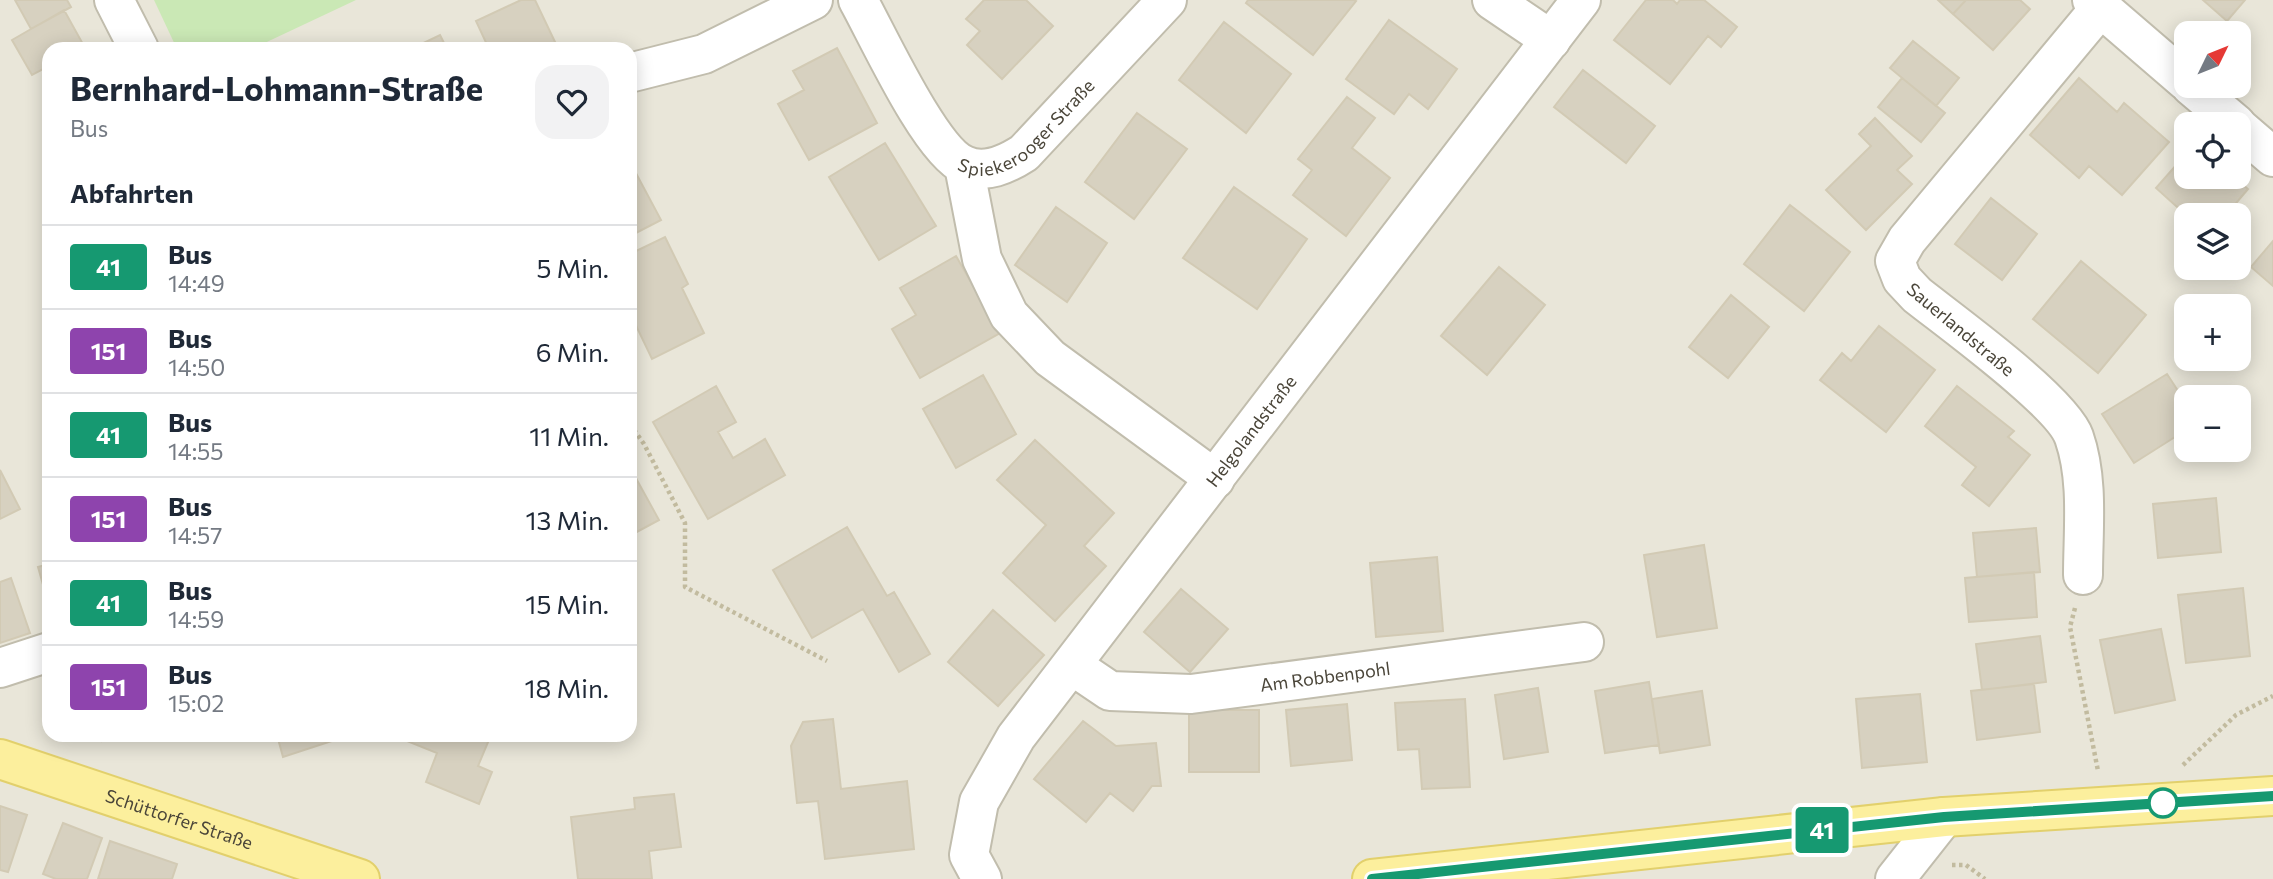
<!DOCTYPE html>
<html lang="de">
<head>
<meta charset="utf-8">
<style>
	:root { --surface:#fff; --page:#f2f2f3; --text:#1f2937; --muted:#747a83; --line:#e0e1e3 }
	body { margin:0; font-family:Commissioner,sans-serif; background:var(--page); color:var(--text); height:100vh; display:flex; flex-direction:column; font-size:26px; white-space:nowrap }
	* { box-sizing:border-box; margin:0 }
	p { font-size:23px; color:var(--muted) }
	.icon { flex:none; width:38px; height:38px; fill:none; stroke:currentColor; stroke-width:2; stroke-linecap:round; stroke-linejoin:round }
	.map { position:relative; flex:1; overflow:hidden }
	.drawer { position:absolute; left:42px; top:42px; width:595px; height:700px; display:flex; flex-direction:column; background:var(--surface); border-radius:21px; box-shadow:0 4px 18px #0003 }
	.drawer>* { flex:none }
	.badge { padding:0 14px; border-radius:5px; font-size:24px; line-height:46px }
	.needle { width:46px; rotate:47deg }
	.buttons { position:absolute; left:2174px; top:21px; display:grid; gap:14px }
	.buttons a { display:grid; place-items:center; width:77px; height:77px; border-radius:14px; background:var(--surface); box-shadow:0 4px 18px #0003; font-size:35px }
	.map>.badge { position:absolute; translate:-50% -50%; box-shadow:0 0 0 4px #fff }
	h2 { padding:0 28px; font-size:26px; line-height:63px }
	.round { display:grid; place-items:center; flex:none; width:74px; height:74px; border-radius:21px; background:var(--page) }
	.headline { display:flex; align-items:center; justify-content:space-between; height:119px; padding:0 28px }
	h1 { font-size:33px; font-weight:700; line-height:52px }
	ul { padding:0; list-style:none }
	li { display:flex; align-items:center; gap:21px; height:84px; padding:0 28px; border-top:2px solid var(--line) }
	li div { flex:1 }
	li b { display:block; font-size:26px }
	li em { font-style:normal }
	li .badge { min-width:77px; font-weight:700; text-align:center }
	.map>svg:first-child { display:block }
	.residential { fill:#e9e6d9; fill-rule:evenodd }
	.green { fill:#cae8b5 }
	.building { fill:#d7d1c0; stroke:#d2cab4; stroke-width:2 }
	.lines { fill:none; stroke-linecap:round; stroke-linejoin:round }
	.minor-casing { stroke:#c1bdad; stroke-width:42 }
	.major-casing { stroke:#e2d06c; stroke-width:42 }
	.path { stroke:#c2bb9f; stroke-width:4.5; stroke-dasharray:3.5 3.5; stroke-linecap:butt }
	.minor { stroke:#fff; stroke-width:38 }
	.major { stroke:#fcef9d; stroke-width:38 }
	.line-casing { stroke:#fff; stroke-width:16 }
	.line { stroke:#169971; stroke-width:10 }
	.stop-dot { fill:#fff; stroke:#169971; stroke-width:3.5 }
	.labels { text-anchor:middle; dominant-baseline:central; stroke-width:6; stroke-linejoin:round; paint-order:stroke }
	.street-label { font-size:18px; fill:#4a4539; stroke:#fff }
</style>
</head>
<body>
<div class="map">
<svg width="2273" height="879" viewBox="0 0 2273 879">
	<rect width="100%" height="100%" fill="#f5f4eb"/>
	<!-- residential -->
	<path class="residential" d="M0,0H2273V879H0ZM2186,33H2238V86H2186ZM49,49H630V735H49ZM2186,124H2238V177H2186ZM2186,215H2238V268H2186ZM2186,306H2238V359H2186ZM2186,397H2238V450H2186Z"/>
	<!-- green -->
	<path class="green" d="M154,0H356L252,49H177Z"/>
	<!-- building -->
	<path class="building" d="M15,0H67L71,7L31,29Z
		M521,0H535L556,44L544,49H489L476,21Z
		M984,0H1026L1053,26L1002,79L967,45L980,31L966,19Z
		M1248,0H1354L1356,1L1313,55L1246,3Z
		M1646,0H1673L1677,4L1680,0H1704L1737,27L1721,47L1708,36L1670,84L1614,40Z
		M1938,0H1966L1953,14Z
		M1966,0H2020L2030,9L1993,50L1953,14Z
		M2203,0H2245L2227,21Z
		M64,10L84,46L78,49H49V66L32,75L12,40Z
		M1389,20L1457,69L1428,109L1409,94L1394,114L1346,79Z
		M1224,22L1291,74L1246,133L1179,80Z
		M440,35L447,49H411Z
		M1913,41L1959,78L1936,106L1890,68Z
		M837,48L877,123L809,160L778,104L804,90L793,71Z
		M1583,70L1655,126L1626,163L1554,107Z
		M1902,78L1945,113L1921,142L1878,107Z
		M2079,78L2117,112L2124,103L2169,142L2122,195L2089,166L2079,178L2030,135Z
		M1347,97L1375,118L1352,148L1390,178L1346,236L1293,195L1312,170L1298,159Z
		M1137,113L1187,149L1134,219L1085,182Z
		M1875,118L1912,156L1897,170L1912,184L1866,230L1826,190L1871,146L1859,134Z
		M885,143L936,226L879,260L829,177Z
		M2186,154V177H2234L2248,189L2226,215H2186L2156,188Z
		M630,162L661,220L630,236Z
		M1234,187L1307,239L1257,309L1183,258Z
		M1991,198L2037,234L2002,280L1955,244Z
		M1790,205L1850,252L1804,311L1744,264Z
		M1056,207L1107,243L1067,302L1015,265Z
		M665,237L688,284L682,288L704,333L652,359L630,313V254Z
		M2273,241V286L2251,267Z
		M956,256L1000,333L920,378L892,329L916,315L900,288Z
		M2081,261L2146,315L2098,373L2033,319Z
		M1499,267L1545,305L1487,375L1441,336Z
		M1731,295L1769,327L1728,378L1689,347Z
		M1879,326L1935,370L1886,432L1820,380L1842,353L1851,361Z
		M2167,374L2186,403V430L2134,463L2102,414Z
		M983,375L1016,434L956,468L923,409Z
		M716,386L736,422L718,432L733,458L765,439L785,475L708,519L653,422Z
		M1957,386L2014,431L2008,437L2030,455L1989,506L1962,485L1976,467L1925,426Z
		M1035,440L1114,513L1084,546L1106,566L1055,621L1003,573L1046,525L997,480Z
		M0,470L20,509L0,519Z
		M632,471L659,520L633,534L630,527Z
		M2216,498L2221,552L2158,558L2153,504Z
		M847,527L887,596L894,592L930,654L899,672L863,609L812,638L773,570Z
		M2036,528L2040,572L1977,577L1973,533Z
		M1704,545L1717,628L1657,637L1644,555Z
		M1437,557L1443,631L1376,637L1370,563Z
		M49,564V606L38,567Z
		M2034,572L2037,617L1969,622L1965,578Z
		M11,578L30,633L0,643V582Z
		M2243,588L2250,656L2186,663L2178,595Z
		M1181,589L1228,629L1190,672L1144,632Z
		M993,610L1044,655L998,706L948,662Z
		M2161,629L2175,700L2115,713L2100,640Z
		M2040,636L2046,682L1982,690L1976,644Z
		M1649,682L1659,745L1605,753L1595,691Z
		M2034,684L2040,732L1977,740L1971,691Z
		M1538,688L1548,752L1504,759L1495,695Z
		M1702,691L1710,745L1660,753L1652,699Z
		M1920,694L1927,762L1862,768L1856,699Z
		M1465,699L1470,787L1422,789L1419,749L1398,750L1395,703Z
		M1347,704L1352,760L1291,766L1286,710Z
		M1189,710H1259V772H1189Z
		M833,719L841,789L907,781L914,849L825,859L818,801L797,803L791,746L803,722Z
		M1083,721L1116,746L1156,743L1161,786H1152L1133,811L1110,793L1086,822L1034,779Z
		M100,735H120L102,741Z
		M277,735H350L283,757Z
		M404,735H491L478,766L492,772L479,804L426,782L437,753L402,739Z
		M674,794L681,847L649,851L652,879H578L571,817L635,809L634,798Z
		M0,806L27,815L8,872L0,870Z
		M63,823L102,838L87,879H56L43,874Z
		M110,841L177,864L172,879H98Z"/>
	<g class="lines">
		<!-- minor casing -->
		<g class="minor-casing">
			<g id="minor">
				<path d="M114,0L139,49"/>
				<path id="s1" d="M858,0C878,36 930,150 964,165C985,175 1007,164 1024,153L1167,0"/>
				<path d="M1492,0L1551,40"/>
				<path d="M2092,0L2186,81"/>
				<path d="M633,72L704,54L813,0"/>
				<path d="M2191,86L2236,124"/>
				<path d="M2238,127L2273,157"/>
				<path d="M964,166L982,259L1009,315L1050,358L1215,479"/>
				<path d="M2083,575C2083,530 2089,480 2074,437C2062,402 1951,322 1917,295L1902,279L1895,261L1907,240L2101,7"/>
				<path id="s2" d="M1073,666L1110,691L1191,694L1584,642"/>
				<path d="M0,668L49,652"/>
				<path id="s3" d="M982,879L969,855L979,802L1016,737L1581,0"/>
				<path d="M1895,879L1944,817"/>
			</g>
		</g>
		<!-- major casing -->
		<g class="major-casing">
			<g id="major">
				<path id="s4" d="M0,759L360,879"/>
				<path d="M1372,879L1944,817L2273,796"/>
			</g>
		</g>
		<!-- path -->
		<path class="path" d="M630,424L644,444L685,523V587L827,661
			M2075,608L2070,627L2098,771
			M2183,765L2236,715L2273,696
			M1952,865H1966L1985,879"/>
		<!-- minor -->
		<use href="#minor" class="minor"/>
		<!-- major -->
		<use href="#major" class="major"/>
	</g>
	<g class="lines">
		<!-- line casing -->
		<g class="line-casing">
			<path id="line" d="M1372,879L1944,817L2273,796"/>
		</g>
		<!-- line -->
		<use href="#line" class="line"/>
	</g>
	<!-- markers -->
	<circle class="stop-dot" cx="2163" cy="803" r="14"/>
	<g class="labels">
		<!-- street labels -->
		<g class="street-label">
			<text stroke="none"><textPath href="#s1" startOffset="276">Spiekerooger Straße</textPath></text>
			<text transform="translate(1961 329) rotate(40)">Sauerlandstraße</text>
			<text stroke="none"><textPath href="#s3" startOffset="542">Helgolandstraße</textPath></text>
			<text stroke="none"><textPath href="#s2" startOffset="261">Am Robbenpohl</textPath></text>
			<text stroke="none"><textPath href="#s4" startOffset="189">Schüttorfer Straße</textPath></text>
		</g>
	</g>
</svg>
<div class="buttons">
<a><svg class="needle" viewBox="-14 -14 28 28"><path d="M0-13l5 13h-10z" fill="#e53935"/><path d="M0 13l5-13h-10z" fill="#747a83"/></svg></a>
<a><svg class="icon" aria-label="locate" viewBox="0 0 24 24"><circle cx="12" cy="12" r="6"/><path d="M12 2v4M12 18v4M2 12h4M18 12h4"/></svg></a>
<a><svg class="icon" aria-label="layers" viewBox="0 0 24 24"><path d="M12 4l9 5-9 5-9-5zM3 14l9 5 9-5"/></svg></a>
<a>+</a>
<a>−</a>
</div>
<b class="badge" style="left:1822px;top:830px;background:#169971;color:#fff">41</b>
<section class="drawer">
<div class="headline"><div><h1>Bernhard-Lohmann-Straße</h1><p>Bus</p></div><a class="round"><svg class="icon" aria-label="heart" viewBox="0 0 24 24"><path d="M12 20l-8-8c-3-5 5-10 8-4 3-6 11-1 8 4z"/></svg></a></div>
<h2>Abfahrten</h2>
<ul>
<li><span class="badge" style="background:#169971;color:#fff">41</span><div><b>Bus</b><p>14:49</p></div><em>5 Min.</em></li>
<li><span class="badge" style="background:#8e44ad;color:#fff">151</span><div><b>Bus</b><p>14:50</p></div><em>6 Min.</em></li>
<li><span class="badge" style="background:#169971;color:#fff">41</span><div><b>Bus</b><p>14:55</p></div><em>11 Min.</em></li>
<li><span class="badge" style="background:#8e44ad;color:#fff">151</span><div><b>Bus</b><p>14:57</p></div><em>13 Min.</em></li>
<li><span class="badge" style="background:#169971;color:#fff">41</span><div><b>Bus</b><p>14:59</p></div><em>15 Min.</em></li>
<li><span class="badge" style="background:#8e44ad;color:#fff">151</span><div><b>Bus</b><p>15:02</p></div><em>18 Min.</em></li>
</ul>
</section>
</div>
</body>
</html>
